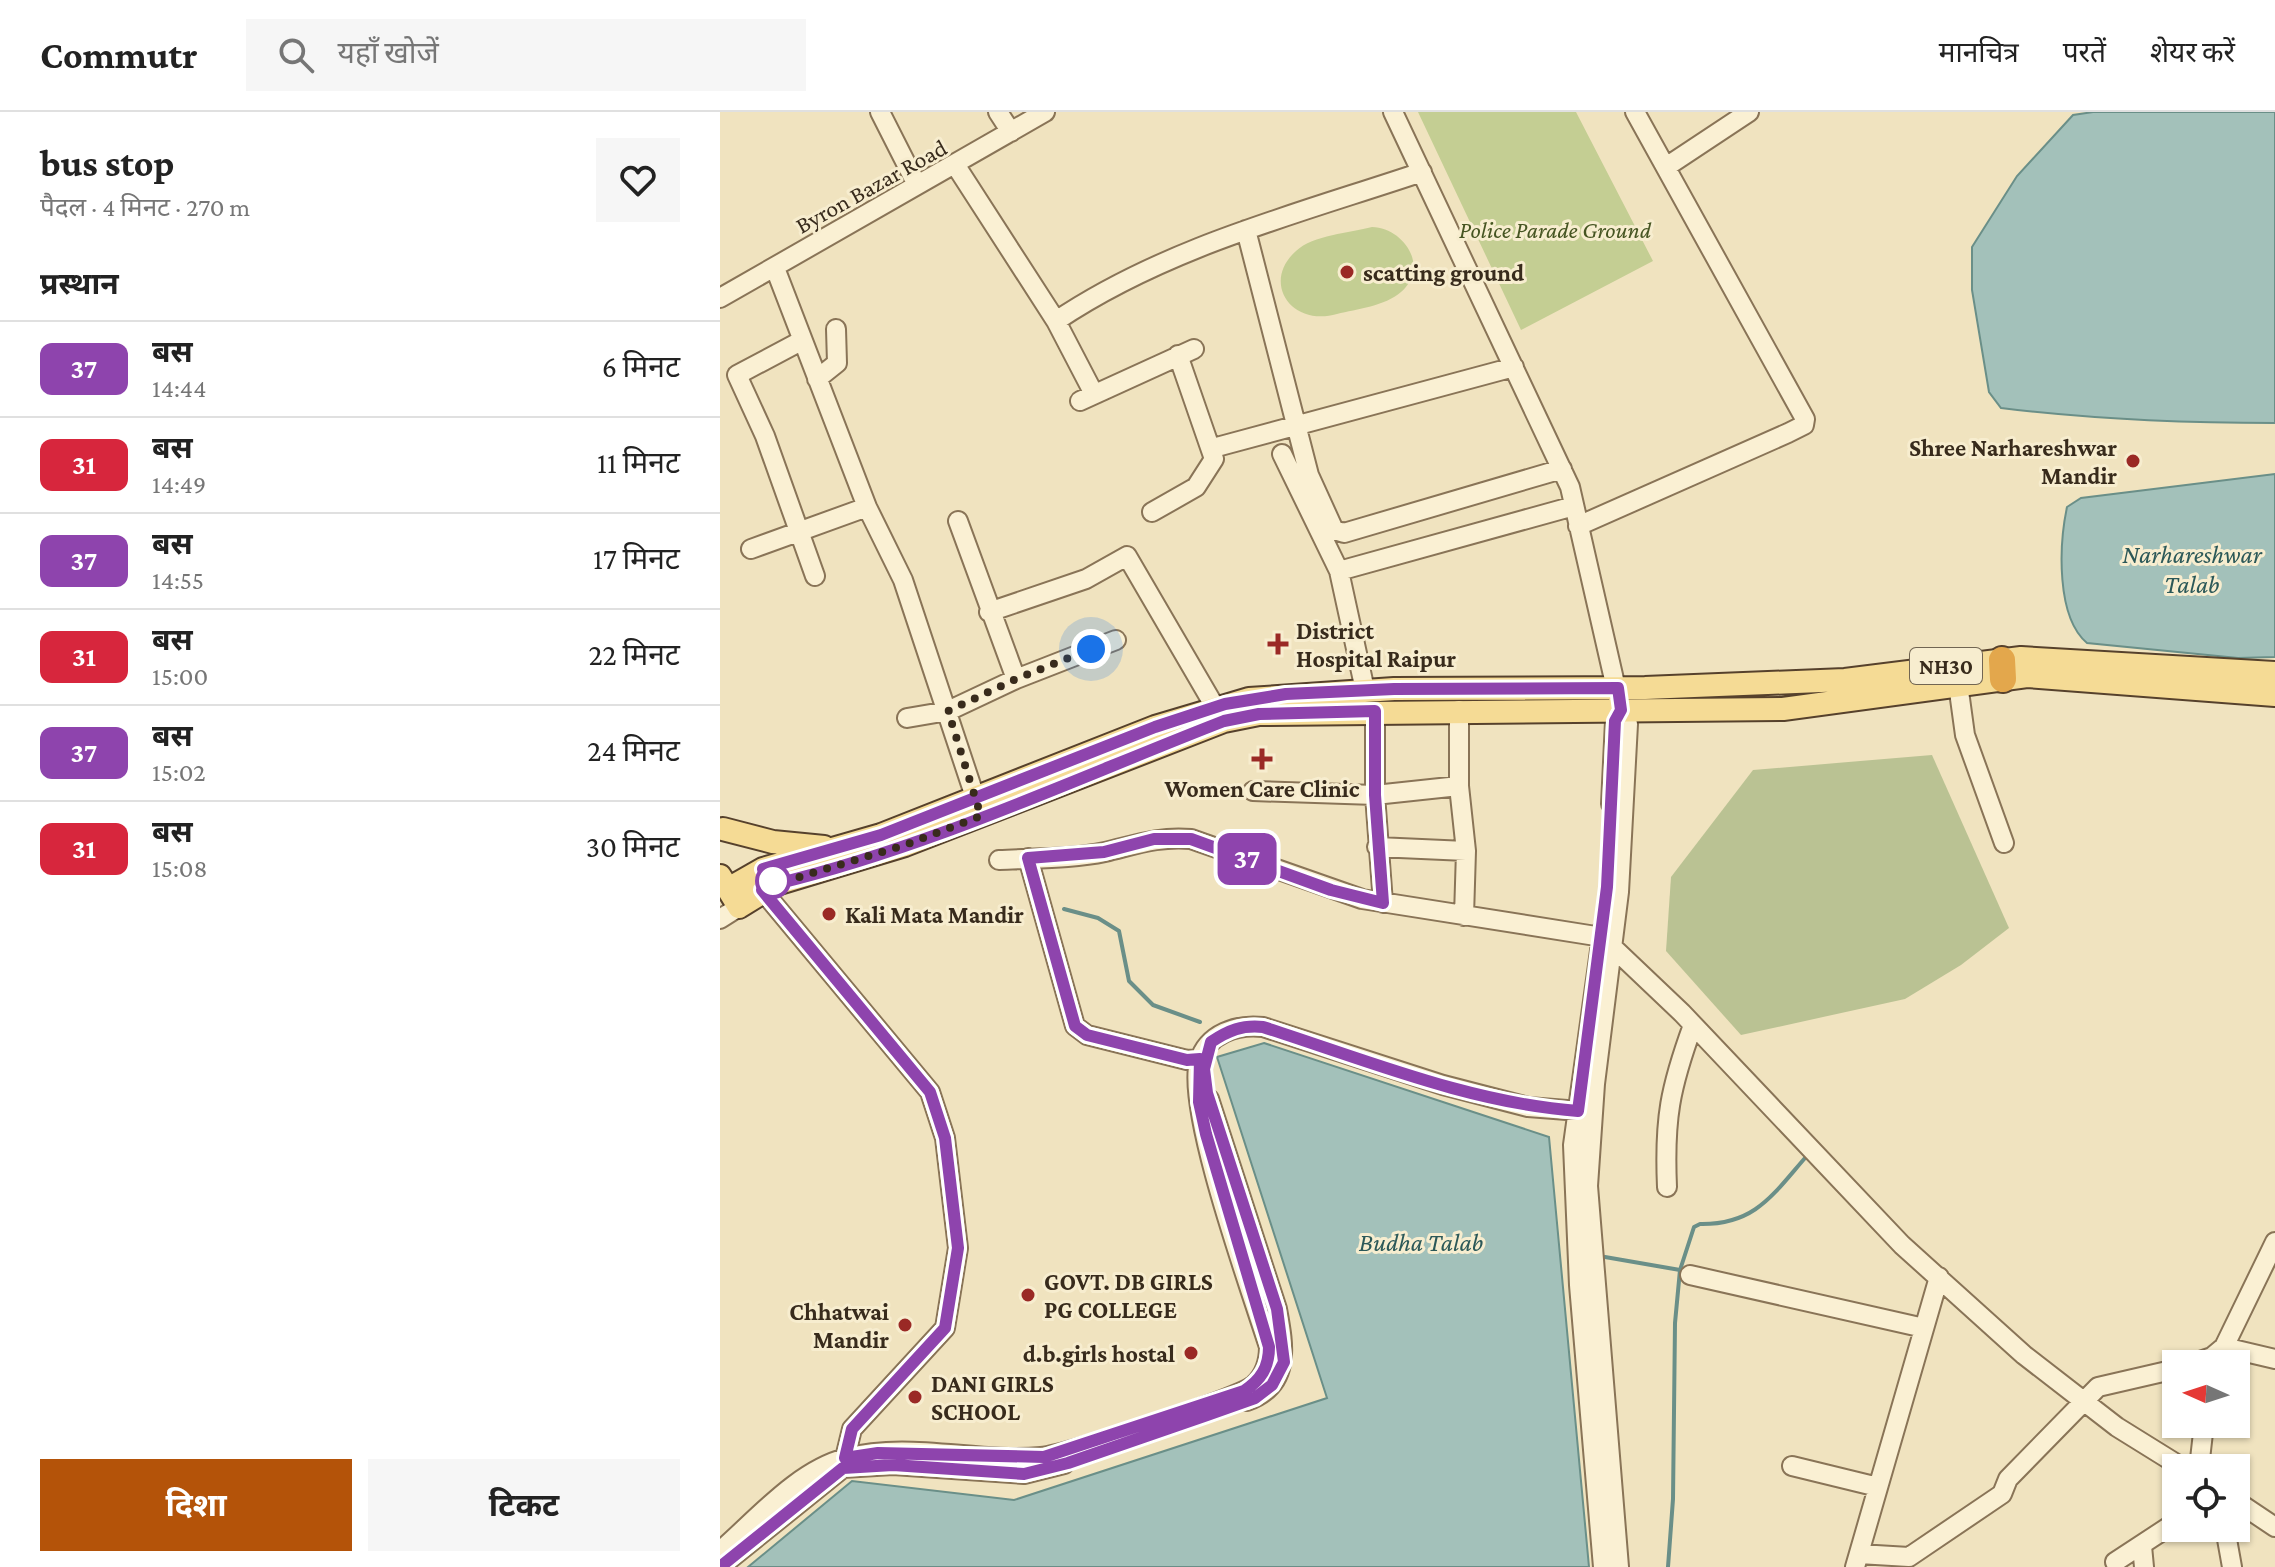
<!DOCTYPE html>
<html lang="hi">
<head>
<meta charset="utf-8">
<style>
	:root { --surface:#fff; --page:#f6f6f6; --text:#222; --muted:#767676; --line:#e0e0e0; --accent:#b45309 }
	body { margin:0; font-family:"Crimson Pro","Noto Sans Devanagari",serif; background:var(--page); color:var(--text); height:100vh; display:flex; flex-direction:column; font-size:30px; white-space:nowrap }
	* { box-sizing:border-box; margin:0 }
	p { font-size:26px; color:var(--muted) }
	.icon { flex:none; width:44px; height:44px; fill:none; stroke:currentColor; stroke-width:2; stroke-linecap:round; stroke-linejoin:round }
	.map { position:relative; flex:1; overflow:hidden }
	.drawer { display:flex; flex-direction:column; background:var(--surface); width:720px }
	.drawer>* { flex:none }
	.badge { padding:0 16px; border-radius:12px; font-size:28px; line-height:52px }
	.needle { width:52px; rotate:273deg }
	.controls { position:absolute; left:1442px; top:1238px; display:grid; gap:16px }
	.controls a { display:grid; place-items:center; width:88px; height:88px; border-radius:0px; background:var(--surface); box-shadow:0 2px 6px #0004; font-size:40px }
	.you { position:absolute; width:40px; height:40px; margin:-20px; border:6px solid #fff; border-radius:50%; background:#1a73e8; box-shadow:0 0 0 12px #1a73e833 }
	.map>.badge { position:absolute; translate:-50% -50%; box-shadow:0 0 0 4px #fff }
	h2 { padding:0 40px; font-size:30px; line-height:72px }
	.round { display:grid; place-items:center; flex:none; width:84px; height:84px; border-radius:0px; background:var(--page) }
	.headline { display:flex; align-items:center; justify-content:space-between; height:136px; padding:0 40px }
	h1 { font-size:38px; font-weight:700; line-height:60px }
	.action { display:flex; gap:16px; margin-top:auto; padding:16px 40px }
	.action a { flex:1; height:92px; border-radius:0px; background:var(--accent); color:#fff; font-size:32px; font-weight:700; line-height:92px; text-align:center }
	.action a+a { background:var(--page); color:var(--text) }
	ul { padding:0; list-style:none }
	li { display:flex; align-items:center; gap:24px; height:96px; padding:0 40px; border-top:2px solid var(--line) }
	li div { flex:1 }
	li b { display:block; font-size:30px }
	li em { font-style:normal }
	li .badge { min-width:88px; font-weight:700; text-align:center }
	header { display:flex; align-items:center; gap:48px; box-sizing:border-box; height:112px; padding:0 40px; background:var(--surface); border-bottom:2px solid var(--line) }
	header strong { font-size:38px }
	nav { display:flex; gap:44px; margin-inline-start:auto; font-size:28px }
	.search { width:560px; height:72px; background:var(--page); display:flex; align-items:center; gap:20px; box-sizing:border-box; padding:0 28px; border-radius:0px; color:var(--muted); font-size:30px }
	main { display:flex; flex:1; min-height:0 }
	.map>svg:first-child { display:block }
	.green { fill:#c4ce93 }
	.cemetery { fill:#bac293 }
	.water { fill:#a3c1ba; stroke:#6a8f88; stroke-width:2 }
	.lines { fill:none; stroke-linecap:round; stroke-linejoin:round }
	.stream { stroke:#6a8f88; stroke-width:4 }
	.minor-casing { stroke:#897457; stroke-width:22 }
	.major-casing { stroke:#56412c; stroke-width:26 }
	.highway-casing { stroke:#56412c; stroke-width:30 }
	.minor { stroke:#faf0d3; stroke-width:18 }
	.major { stroke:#f5db95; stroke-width:22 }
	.highway { stroke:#e3a74c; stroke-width:26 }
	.line-casing { stroke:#fff; stroke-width:18 }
	.line { stroke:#8e44ad; stroke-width:12 }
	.walk { stroke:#382b1c; stroke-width:8; stroke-dasharray:0 14.4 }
	.poi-dot { fill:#9a2925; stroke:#f7edcf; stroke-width:3 }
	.stop-dot { fill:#fff; stroke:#8e44ad; stroke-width:4 }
	.labels { text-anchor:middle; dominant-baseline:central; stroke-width:6; stroke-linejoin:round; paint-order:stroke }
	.shield { fill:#f7edcf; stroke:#716552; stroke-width:2 }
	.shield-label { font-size:22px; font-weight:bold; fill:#382b1c }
	.street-label { font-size:24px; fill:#382b1c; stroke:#f7edcf }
	.park-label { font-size:24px; font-style:italic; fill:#465522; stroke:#f7edcf }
	.poi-label { font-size:24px; font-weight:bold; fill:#382b1c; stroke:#f7edcf; text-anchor:start }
	.water-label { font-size:26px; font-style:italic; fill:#2b5858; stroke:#f7edcf }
</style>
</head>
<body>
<header>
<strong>Commutr</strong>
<div class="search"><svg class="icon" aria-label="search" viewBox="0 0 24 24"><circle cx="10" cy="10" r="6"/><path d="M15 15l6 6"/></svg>यहाँ खोजें</div>
<nav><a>मानचित्र</a><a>परतें</a><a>शेयर करें</a></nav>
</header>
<main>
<section class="drawer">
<div class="headline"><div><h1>bus stop</h1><p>पैदल · 4 मिनट · 270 m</p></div><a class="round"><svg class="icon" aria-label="heart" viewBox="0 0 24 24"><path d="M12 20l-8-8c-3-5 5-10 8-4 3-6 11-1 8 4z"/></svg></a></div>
<h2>प्रस्थान</h2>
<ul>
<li><span class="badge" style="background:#8e44ad;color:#fff">37</span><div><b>बस</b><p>14:44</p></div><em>6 मिनट</em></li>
<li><span class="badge" style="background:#d7263d;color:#fff">31</span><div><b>बस</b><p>14:49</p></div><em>11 मिनट</em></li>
<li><span class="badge" style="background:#8e44ad;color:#fff">37</span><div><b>बस</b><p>14:55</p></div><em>17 मिनट</em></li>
<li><span class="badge" style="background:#d7263d;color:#fff">31</span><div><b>बस</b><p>15:00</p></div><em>22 मिनट</em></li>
<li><span class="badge" style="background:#8e44ad;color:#fff">37</span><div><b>बस</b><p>15:02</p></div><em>24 मिनट</em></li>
<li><span class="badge" style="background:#d7263d;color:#fff">31</span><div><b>बस</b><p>15:08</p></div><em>30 मिनट</em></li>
</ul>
<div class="action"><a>दिशा</a><a>टिकट</a></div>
</section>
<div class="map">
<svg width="1555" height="1455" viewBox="0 0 1555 1455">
	<rect width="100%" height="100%" fill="#f0e3bf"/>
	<!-- green -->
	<path class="green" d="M698,0H856L933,149L801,218Z
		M652,115C684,116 710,155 681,180C665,194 637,197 617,202C571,215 541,170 576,139C593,123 630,121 652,115Z"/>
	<!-- cemetery -->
	<path class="cemetery" d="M1212,643L1289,816L1241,853L1185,887L1021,923L946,839L951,765L1033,658Z"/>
	<!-- water -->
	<path class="water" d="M1373,0H1555V311C1463,311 1372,307 1281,296L1269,280L1252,178V135L1297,64L1353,3Z
		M1555,362V545L1518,546L1367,531C1336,505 1339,433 1347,395L1361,386Z
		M544,931L829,1025L869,1455H28L132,1369L294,1388L607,1286L497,945Z"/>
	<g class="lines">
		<!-- stream -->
		<path class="stream" d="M344,797L378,806L399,819L409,869L433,893L480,910
			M885,1145L960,1158
			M948,1455L953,1387L955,1211L960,1158L974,1115L980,1112C1034,1113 1052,1084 1085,1046"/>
		<!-- minor casing -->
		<g class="minor-casing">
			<path id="minor" d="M160,0L197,73
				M278,0L291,20
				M673,0L850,375L901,598L908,612L899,780L875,972L868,1074L899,1455
				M236,54L336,209L374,282
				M946,55L1029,0
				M526,118L589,363L614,418L624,421L842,357
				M55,156L147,395L183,468L259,697
				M0,186L325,0
				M336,209C446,135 577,102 702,60
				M81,229L17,263L45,324L95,464
				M97,267L117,251L116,217
				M360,289L474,237
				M493,336L794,255
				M562,342L619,459L645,578
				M432,400L476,375L494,347L458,243
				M238,409L296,567
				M858,414L1068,321L1084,313L1085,307L915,0
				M31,437L147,395
				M619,459L854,394
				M269,500L366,467L407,444L495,595
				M1238,572L1245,623L1284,731
				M739,598V674L746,739L744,804
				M655,599V683L663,791
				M187,606L228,599L296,567L396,528
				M533,679L655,683L739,674
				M891,692L895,609L901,598
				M657,735L746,739
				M308,746L355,914L367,923L467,948L480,947
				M279,748C314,746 352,747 385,740C415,733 439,724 471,727L642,787L882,825L962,901L1182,1133L1304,1243L1397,1315L1463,1356
				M42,778L210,980L225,1026L238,1136L225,1216L132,1317L123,1354
				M0,807L19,795
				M883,817L853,1033L859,1173L883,1455
				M489,987L557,1197C564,1235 571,1273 527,1289
				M947,1075C944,1007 950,976 973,913
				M970,1163L1204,1216
				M1502,1243L1504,1235L1555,1247
				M1471,1252L1492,1245L1504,1235L1555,1130
				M1072,1354L1158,1375
				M1479,1356L1484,1312
				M1516,1389L1555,1415
				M1505,1416L1512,1455
				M1422,1434L1424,1455
				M0,1439C37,1407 77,1359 126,1346C189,1329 257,1351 321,1345C347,1343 517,1287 534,1273C545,1263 549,1249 549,1235C531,1178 466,999 479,950C487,921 518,912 543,915L723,973L808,995L873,1000
				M1139,1442L1189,1445L1282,1382L1288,1367L1378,1275L1456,1257
				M1395,1450L1456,1410
				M0,1455L123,1356L173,1353L304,1362L344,1352
				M1135,1455L1219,1165"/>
		</g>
		<!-- major casing -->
		<g class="major-casing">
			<path id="major" d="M3,717L53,730L104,735
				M0,764L19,795L56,772L185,733L504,609L539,602L1063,597L1307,564L1555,583
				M8,777L43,757L161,723L435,615L529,587L674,577L925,576L1125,568L1301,546L1555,561"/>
		</g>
		<!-- highway casing -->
		<g class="highway-casing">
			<path id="highway" d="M1282,548L1283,567"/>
		</g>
		<!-- minor -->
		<use href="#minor" class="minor"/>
		<!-- major -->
		<use href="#major" class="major"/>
		<!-- highway -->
		<use href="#highway" class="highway"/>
	</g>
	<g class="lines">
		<!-- line casing -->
		<g class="line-casing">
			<path id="line" d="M0,1455L123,1356L173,1353L304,1362L348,1351L487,1303L535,1286L552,1273L564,1250L557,1197L487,981L484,957L491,930C509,918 522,913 543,915C646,948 750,991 858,999L887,775L895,609L901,598L898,576L674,577L566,582L505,592L435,615L161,723L43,757L56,772C210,735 357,666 504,609L539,602L655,599V683L663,791L611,778L471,727H434L384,740L308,746L355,914L367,923L467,948L480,947L479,990L486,1022L549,1235C549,1255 541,1268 524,1279L324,1345L158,1341L125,1346L132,1317L225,1216L238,1136L225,1026L210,980L42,778"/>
		</g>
		<!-- line -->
		<use href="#line" class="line"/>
		<!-- walk -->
		<path class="walk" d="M53,769L56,772L185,733L261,704L228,599L296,567L371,537"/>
	</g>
	<!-- markers -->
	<g class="poi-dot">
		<circle cx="627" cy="160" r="8"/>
		<circle cx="1413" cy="349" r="8"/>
		<path d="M554 520h8v8h8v8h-8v8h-8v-8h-8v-8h8z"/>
		<path d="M538 635h8v8h8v8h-8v8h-8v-8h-8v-8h8z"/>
		<circle cx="109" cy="802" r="8"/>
		<circle cx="308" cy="1183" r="8"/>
		<circle cx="185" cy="1213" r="8"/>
		<circle cx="471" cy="1241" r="8"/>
		<circle cx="195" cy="1285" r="8"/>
	</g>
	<circle class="stop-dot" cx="53" cy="769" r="16"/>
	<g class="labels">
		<!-- shield labels -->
		<rect class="shield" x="1190" y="536" width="72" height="36" rx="6"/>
		<g class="shield-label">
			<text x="1226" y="554">NH30</text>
		</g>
		<!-- street labels -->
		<g class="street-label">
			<text transform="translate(151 74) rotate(-29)">Byron Bazar Road</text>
		</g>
		<!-- park labels -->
		<g class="park-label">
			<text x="835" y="117">Police Parade Ground</text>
		</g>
		<!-- poi labels -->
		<g class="poi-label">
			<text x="643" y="160">scatting ground</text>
			<text x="1397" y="335" text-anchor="end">Shree Narhareshwar<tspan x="1397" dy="28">Mandir</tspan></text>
			<text x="576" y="518">District<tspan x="576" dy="28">Hospital Raipur</tspan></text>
			<text x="542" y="676" text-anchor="middle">Women Care Clinic</text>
			<text x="125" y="802">Kali Mata Mandir</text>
			<text x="324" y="1169">GOVT. DB GIRLS<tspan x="324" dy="28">PG COLLEGE</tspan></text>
			<text x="169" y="1199" text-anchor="end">Chhatwai<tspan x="169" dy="28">Mandir</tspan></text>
			<text x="455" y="1241" text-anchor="end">d.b.girls hostal</text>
			<text x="211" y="1271">DANI GIRLS<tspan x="211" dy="28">SCHOOL</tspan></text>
		</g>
		<!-- water labels -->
		<g class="water-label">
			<text x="1472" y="442">Narhareshwar<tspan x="1472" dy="30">Talab</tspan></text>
			<text x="701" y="1130">Budha Talab</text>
		</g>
	</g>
</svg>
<div class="controls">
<a><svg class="needle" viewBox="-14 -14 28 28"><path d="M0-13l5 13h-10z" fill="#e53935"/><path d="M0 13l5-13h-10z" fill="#767676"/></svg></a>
<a><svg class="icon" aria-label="locate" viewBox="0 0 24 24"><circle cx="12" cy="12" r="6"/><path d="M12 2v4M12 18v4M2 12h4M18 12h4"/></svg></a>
</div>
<div class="you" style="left:371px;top:537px"></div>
<b class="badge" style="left:527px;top:747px;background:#8e44ad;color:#fff">37</b>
</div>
</main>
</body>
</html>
